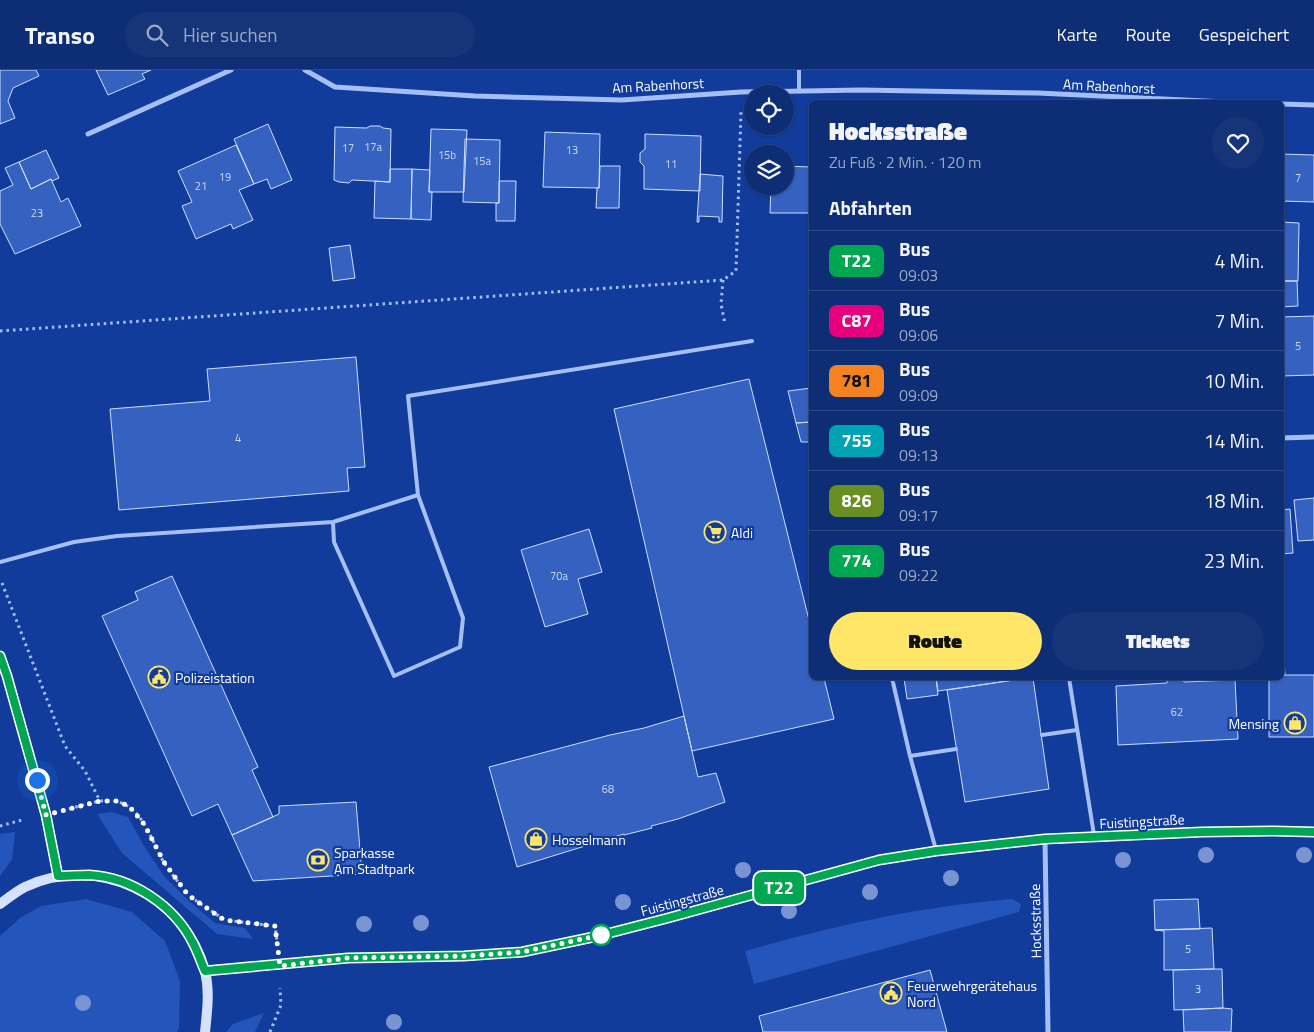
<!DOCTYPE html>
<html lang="de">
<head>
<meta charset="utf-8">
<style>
	:root { --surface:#0d2d74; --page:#163579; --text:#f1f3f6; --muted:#9aa8c5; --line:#2d4986; --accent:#ffe668 }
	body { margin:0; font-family:"Titillium Web",sans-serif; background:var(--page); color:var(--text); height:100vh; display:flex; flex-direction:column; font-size:19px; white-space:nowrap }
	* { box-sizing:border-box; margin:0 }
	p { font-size:16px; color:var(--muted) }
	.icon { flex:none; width:28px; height:28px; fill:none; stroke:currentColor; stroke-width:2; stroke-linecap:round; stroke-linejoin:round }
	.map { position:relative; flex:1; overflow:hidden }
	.drawer { position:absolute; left:809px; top:30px; width:475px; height:580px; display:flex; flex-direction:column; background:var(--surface); border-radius:8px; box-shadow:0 1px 4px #0004,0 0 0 1px var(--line) }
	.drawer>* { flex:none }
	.badge { padding:0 10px; border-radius:8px; font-size:18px; line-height:32px }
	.controls { position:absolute; left:744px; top:15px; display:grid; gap:10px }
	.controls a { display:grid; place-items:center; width:50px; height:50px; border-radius:50%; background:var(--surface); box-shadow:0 1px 4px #0004,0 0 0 1px var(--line); font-size:25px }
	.you { position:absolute; width:25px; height:25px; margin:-12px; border:4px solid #fff; border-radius:50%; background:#1a73e8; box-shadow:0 0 0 8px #1a73e833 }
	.map>.badge { position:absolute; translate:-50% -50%; box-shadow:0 0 0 2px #fff }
	h2 { padding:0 20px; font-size:19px; line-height:45px }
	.round { display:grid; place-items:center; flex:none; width:52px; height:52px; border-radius:26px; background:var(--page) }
	.summary { display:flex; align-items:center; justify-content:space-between; height:85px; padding:0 20px }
	h1 { font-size:24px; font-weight:800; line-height:38px }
	.action { display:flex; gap:10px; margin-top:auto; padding:10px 20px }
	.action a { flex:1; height:58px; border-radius:30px; background:var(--accent); color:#111; font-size:20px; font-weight:800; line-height:58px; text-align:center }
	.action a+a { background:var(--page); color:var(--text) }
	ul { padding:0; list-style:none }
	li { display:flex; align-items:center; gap:15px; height:60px; padding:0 20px; border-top:1px solid var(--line) }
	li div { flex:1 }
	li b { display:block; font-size:19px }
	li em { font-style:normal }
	li .badge { min-width:55px; font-weight:700; text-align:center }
	header { display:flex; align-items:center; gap:30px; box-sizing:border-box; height:70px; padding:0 25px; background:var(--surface); border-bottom:1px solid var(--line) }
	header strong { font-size:24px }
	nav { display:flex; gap:28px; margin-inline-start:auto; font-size:18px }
	.search { width:350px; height:45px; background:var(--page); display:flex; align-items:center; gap:12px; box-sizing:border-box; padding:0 18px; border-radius:28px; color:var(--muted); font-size:19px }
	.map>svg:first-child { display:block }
	.green { fill:#2455ba }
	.building { fill:#3562c1; stroke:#cdddfe }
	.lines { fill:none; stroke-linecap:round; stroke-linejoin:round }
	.path { stroke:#a5bff4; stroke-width:3; stroke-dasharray:2.5 4; stroke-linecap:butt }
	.lane { stroke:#a5bff4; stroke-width:4 }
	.street { stroke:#a5bff4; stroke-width:5 }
	.secondary { stroke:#d5e1fd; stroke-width:10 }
	.tree { fill:#7895d1 }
	.line-casing { stroke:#fff; stroke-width:11 }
	.line { stroke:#00a651; stroke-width:8 }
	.walk { stroke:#fff; stroke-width:5; stroke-dasharray:0 9 }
	.stop-dot { fill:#fff; stroke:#00a651; stroke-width:2.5 }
	.labels { text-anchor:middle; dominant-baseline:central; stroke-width:4.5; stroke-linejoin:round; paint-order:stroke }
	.number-label { font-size:11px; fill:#ccd8f0 }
	.street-label { font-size:14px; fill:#fff; stroke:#113c9b }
	.poi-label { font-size:14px; fill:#fff; stroke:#113c9b; text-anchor:start }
</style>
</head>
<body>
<header>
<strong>Transo</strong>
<div class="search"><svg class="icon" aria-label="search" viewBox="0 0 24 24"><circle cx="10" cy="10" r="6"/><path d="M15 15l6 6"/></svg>Hier suchen</div>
<nav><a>Karte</a><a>Route</a><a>Gespeichert</a></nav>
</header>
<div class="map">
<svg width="1314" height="962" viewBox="0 0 1314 962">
	<rect width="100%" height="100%" fill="#113c9b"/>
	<!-- green -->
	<path class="green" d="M111,742L128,747L144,776L164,806L190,832L215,853L245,858L253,869L217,864L122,783L97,744Z
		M15,762L12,789L0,806V764Z
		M86,829L132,842L165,871L180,911L179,958L177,962H0V866L20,848L41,836Z
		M1012,829L1021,834L1019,842L754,914L745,881C832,856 921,836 1012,829Z
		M264,943L255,962H226L233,954Z"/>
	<!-- building -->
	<path class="building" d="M0,0H36L39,6L13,18L8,31L15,48L0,54Z
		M96,0H151L142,4L145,9L108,25Z
		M268,54L292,110L271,119L267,109L254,114L234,69Z
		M370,56H380L383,58L391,59L390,112L352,110L349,113L339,112L334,110L335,57L367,58Z
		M431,59L467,60L464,122H429Z
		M545,62L600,64L599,118L543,117Z
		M645,64L701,66L700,121L644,119V96L640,92V83L645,79Z
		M465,69L500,70L499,133L463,132Z
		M236,75L254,114L239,120L253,150L233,159L231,154L196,169L182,136L192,132L178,101Z
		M46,80L59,108L52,111L51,109L31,119L19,92Z
		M1281,84L1314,85V132L1281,131Z
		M19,92L31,119L51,109L61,132L68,128L81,156L15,184L0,154V121L13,115L5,98Z
		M600,96H620L619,138H596L597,118H599Z
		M785,96L811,97V143H770L771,116H785Z
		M390,99H412L411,149L374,148L375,111L390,112Z
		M412,99L430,100L429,122H432L431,150L411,149Z
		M700,104L723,106L722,152H719V147L699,146V152H697Z
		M499,111H516L515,151H496V133H499Z
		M1281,152L1299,153L1298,211H1281Z
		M350,175L355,208L333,211L329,178Z
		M1281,211H1297L1298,236L1281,237Z
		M1314,246V305L1281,306V247Z
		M356,287L365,397L347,398L349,421L119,440L110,339L210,331L207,299Z
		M749,309L811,558V608H824L834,649L692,681L614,339Z
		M811,318V352L796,353L788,321Z
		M811,352V372H801L796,353Z
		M1314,428V470L1298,471L1294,430Z
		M1290,439L1293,483L1281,484V440Z
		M589,459L602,502L578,509L588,544L545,557L521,480Z
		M172,506L258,697L252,700L273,747L232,765L218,734L192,746L102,546L138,530L135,522Z
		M1281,537L1285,605H1281Z
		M1281,605H1314V667H1269V608H1281Z
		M904,608H936L938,625L907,629Z
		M936,608H1028L938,621Z
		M1028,608H1033L1049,719L965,732L947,620Z
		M1167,608H1183L1184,612L1235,610L1238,669L1118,675L1116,616L1167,613Z
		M684,646L698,707L716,703L725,732L678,749L651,756L652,758L624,765V764L517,797L489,697L610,665L644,658Z
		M356,732L362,804L253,811L232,765L279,744V736Z
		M1198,829L1200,859L1155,860L1154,830Z
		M1212,858L1214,899L1164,900V861L1155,860Z
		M1214,899H1222L1223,938L1174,940L1173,900Z
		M930,900L947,962H763L759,946Z
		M1223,938L1232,939L1231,962H1184L1183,940Z"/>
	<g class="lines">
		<!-- path -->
		<path class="path" d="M723,210L721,234L725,254
			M0,261L723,210L736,201L741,42
			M2,513L65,676L85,701L100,731
			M69,739C84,735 99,729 114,731C142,735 151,770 163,791C169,801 177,810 183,819
			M0,756L22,750
			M195,830L225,850L275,856L277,871
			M270,962L281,935L280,918"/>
		<!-- lane -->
		<path class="lane" d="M799,20V0
			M333,452L334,472L394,606L460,577L463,548L418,425L408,326L752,271
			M0,492L74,472L117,466L333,452L418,425
			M892,608L910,686L936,780
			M1069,608L1094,765
			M1042,665L1077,660
			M910,686L956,679"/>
		<!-- street -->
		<path class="street" d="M305,0L335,17L475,26L622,30L741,22L861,20L1038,23L1226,32
			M1281,34L1314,35
			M88,64L231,0
			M1281,368L1314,367
			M1045,769L1048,962"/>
		<!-- secondary -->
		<path class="secondary" d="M0,586L7,606L46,745L58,806
			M0,834C8,828 17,821 25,817C97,783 185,825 205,901C210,922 207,942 205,962
			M205,901L348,888L464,886L522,882L599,866L668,848L879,790L936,781L1045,769L1201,762L1274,761L1314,762"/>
	</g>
	<!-- trees -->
	<g class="tree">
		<circle cx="1206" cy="785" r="8"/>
		<circle cx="1304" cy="785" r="8"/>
		<circle cx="1123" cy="790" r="8"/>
		<circle cx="743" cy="800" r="8"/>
		<circle cx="951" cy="808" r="8"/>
		<circle cx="870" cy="822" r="8"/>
		<circle cx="623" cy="832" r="8"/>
		<circle cx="789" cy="841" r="8"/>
		<circle cx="421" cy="853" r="8"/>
		<circle cx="364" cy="854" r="8"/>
		<circle cx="83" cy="933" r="8"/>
		<circle cx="394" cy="952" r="8"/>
	</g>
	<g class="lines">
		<!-- line casing -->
		<g class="line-casing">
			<path id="line" d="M0,586L7,606L46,745L58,806C68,806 78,805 89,805C131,807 174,835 193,873C198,882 201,892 205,901L348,888L464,886L522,882L598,866L668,848L879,790L936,781L1045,769L1202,762L1274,761L1314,762"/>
		</g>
		<!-- line -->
		<use href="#line" class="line"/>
		<!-- walk -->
		<path class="walk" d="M37,710L46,745L100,731H116L129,736L144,754L164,792L188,825L224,850L275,856L280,896L348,888L464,886L522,882L601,865"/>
	</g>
	<!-- icons -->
	<defs>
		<g id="supermarket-ring" transform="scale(1.125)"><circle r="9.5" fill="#113c9b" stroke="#ffe668" stroke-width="1.5"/><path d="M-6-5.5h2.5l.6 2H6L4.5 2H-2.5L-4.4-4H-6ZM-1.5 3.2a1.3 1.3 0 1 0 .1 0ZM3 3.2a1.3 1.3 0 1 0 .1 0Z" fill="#ffe668"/></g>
		<g id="civic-ring" transform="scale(1.125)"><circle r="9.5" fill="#113c9b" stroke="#ffe668" stroke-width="1.5"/><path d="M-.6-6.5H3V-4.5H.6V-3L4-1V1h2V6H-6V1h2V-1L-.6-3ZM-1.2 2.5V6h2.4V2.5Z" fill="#ffe668"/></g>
		<g id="shop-ring" transform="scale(1.125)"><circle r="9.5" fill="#113c9b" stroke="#ffe668" stroke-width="1.5"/><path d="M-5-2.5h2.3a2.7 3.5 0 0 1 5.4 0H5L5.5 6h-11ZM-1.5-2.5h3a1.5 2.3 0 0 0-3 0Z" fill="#ffe668"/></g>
		<g id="bank-ring" transform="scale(1.125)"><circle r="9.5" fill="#113c9b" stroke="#ffe668" stroke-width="1.5"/><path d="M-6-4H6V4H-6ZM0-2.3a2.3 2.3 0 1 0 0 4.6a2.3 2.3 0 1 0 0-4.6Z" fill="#ffe668"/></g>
	</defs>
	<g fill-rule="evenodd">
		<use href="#supermarket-ring" x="715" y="462"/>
		<use href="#civic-ring" x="159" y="607"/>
		<use href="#shop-ring" x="1295" y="653"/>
		<use href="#shop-ring" x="536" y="769"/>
		<use href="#bank-ring" x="318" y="790"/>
		<use href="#civic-ring" x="891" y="923"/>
	</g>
	<!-- markers -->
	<circle class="stop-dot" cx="601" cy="865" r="10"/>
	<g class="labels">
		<!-- number labels -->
		<g class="number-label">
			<text x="373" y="77">17a</text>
			<text x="348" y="78">17</text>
			<text x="572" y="80">13</text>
			<text x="447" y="85">15b</text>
			<text x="482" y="91">15a</text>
			<text x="671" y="94">11</text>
			<text x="225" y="107">19</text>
			<text x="1298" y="108">7</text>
			<text x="201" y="116">21</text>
			<text x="37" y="143">23</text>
			<text x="1298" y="276">5</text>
			<text x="238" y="368">4</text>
			<text x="559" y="506">70a</text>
			<text x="1177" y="642">62</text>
			<text x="608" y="719">68</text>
			<text x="1188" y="879">5</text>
			<text x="1198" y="919">3</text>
		</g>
		<!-- street labels -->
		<g class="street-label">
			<text transform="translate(658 15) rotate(-3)">Am Rabenhorst</text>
			<text transform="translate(1109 16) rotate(3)">Am Rabenhorst</text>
			<text transform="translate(1142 751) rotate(-3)">Fuistingstraße</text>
			<text transform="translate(682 830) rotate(-15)">Fuistingstraße</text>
			<text transform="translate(1035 851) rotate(-91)">Hocksstraße</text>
		</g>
		<!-- poi labels -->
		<g class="poi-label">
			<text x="731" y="462">Aldi</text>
			<text x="175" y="607">Polizeistation</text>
			<text x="1279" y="653" text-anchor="end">Mensing</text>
			<text x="552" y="769">Hosselmann</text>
			<text x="334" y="782">Sparkasse<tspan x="334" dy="16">Am Stadtpark</tspan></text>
			<text x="907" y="915">Feuerwehrgerätehaus<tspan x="907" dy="16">Nord</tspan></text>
		</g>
	</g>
</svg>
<div class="controls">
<a><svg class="icon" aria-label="locate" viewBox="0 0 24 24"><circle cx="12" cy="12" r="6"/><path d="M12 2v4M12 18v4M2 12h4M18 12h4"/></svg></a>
<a><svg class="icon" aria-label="layers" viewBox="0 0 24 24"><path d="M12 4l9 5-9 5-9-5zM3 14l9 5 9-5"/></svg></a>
</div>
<div class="you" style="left:37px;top:710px"></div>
<b class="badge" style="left:779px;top:818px;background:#00a651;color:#fff">T22</b>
<section class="drawer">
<div class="summary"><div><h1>Hocksstraße</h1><p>Zu Fuß · 2 Min. · 120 m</p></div><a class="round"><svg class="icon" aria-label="heart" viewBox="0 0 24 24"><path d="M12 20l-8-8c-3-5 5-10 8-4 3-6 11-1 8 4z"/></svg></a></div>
<h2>Abfahrten</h2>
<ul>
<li><span class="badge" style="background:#00a651;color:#fff">T22</span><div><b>Bus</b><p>09:03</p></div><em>4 Min.</em></li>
<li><span class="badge" style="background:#e6007e;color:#fff">C87</span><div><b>Bus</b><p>09:06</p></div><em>7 Min.</em></li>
<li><span class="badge" style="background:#f58220;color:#111">781</span><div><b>Bus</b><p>09:09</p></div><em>10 Min.</em></li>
<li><span class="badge" style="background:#00a3b4;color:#fff">755</span><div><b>Bus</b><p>09:13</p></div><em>14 Min.</em></li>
<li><span class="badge" style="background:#6b8e23;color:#fff">826</span><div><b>Bus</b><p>09:17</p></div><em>18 Min.</em></li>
<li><span class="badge" style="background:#00a651;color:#fff">774</span><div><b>Bus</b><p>09:22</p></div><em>23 Min.</em></li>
</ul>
<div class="action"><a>Route</a><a>Tickets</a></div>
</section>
</div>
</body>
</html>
